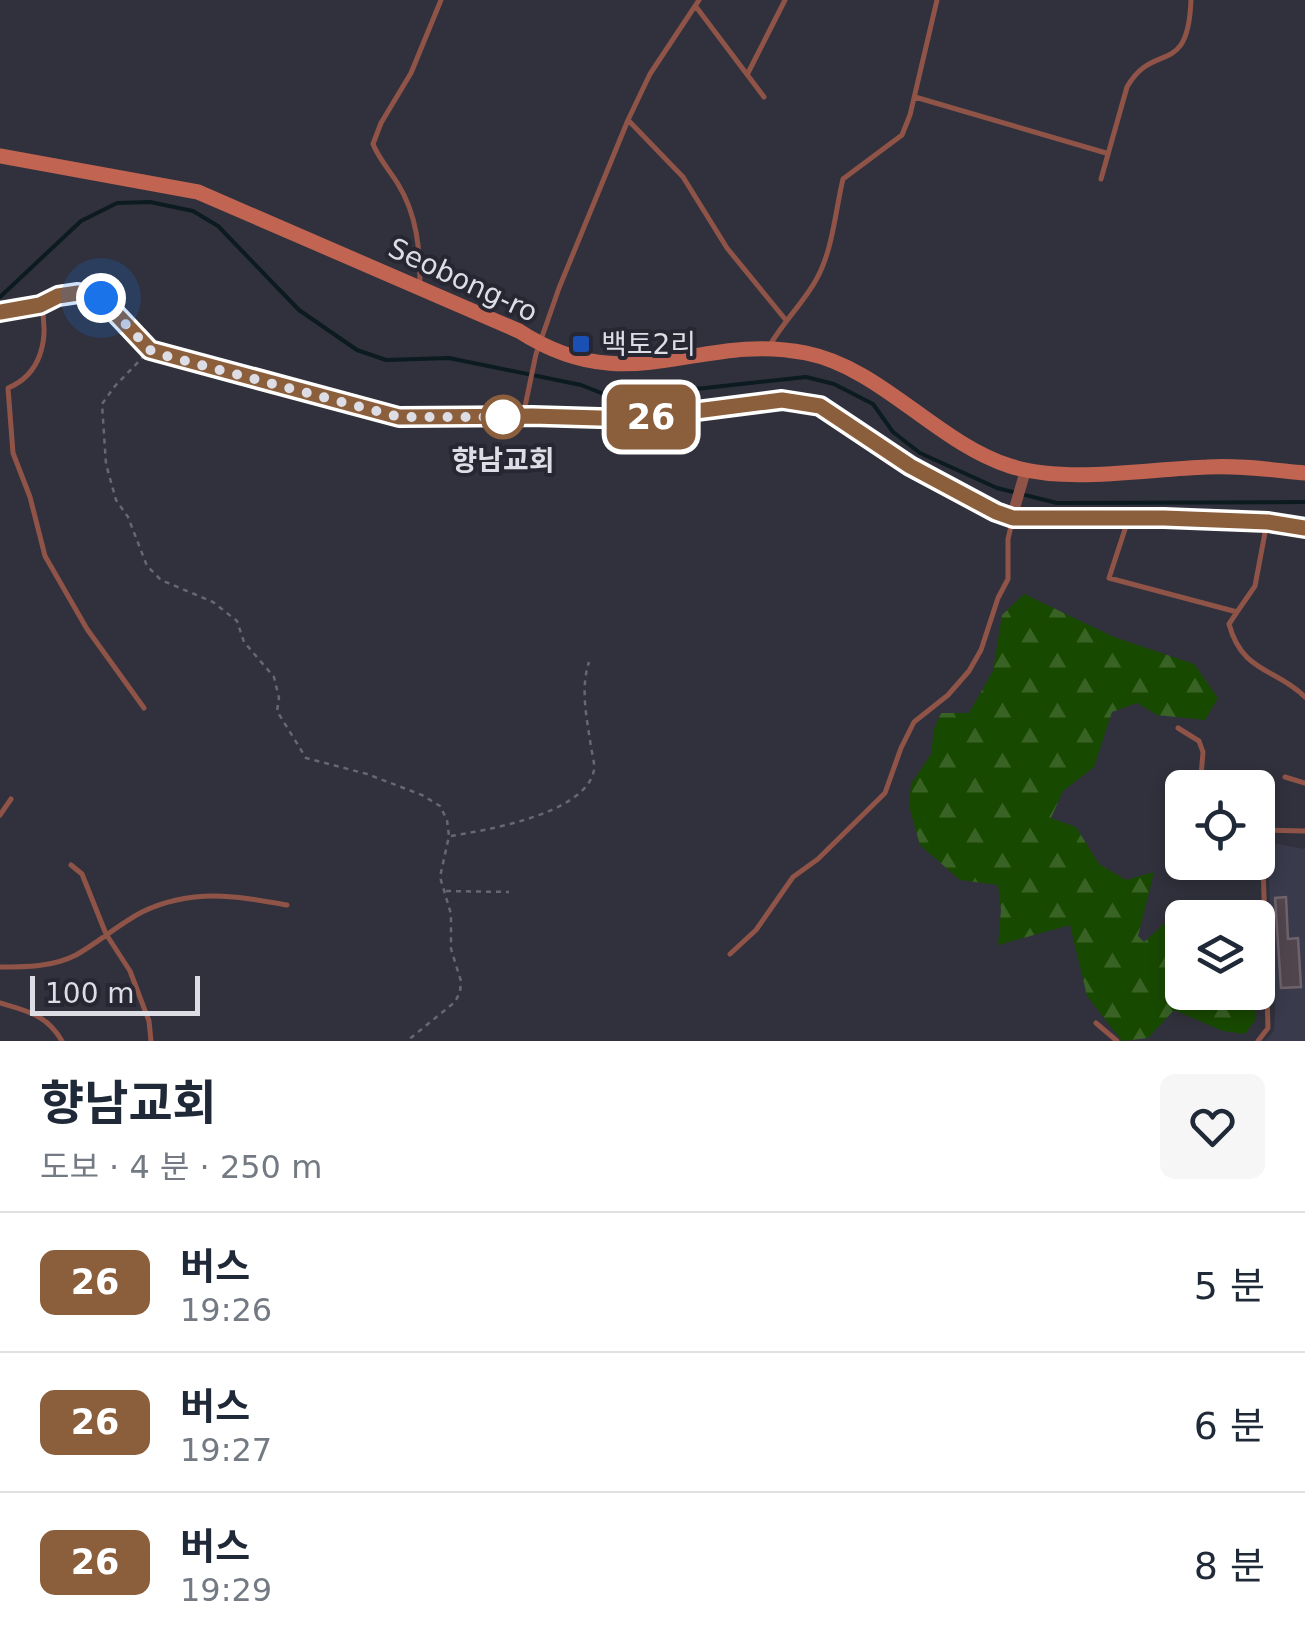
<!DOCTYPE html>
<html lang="ko">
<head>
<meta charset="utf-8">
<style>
	:root { --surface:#fff; --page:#f6f6f7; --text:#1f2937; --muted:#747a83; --line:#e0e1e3 }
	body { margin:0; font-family:"DejaVu Sans","Noto Sans KR",sans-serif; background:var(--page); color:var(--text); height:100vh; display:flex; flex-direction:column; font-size:38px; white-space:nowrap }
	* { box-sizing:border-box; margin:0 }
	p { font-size:32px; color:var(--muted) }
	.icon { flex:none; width:55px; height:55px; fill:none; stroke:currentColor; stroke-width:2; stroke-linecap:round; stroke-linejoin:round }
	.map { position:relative; height:1041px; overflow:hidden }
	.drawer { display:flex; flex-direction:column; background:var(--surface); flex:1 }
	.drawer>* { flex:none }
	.badge { padding:0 20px; border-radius:15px; font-size:35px; line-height:65px }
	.buttons { position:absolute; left:1165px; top:770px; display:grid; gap:20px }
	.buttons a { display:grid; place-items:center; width:110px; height:110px; border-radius:15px; background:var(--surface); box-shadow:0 5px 15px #0003; font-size:50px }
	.scale { position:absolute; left:30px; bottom:25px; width:170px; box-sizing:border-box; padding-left:10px; border:5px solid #dddde5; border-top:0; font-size:28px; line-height:35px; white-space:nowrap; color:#dddde5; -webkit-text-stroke:8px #262732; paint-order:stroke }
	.you { position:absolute; width:50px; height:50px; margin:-25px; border:8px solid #fff; border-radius:50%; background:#1a73e8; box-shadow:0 0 0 15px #1a73e833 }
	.map>.badge { position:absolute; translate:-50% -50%; box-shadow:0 0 0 5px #fff }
	.round { display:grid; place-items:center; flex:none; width:105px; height:105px; border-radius:15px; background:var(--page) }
	.headline { display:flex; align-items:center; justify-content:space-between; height:170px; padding:0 40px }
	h1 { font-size:48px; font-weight:700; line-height:75px }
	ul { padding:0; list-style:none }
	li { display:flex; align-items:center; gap:30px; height:140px; padding:0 40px; border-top:2px solid var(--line) }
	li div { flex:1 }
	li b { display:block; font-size:38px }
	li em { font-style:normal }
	li .badge { min-width:110px; font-weight:700; text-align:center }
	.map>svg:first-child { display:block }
	.built { fill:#393a4b }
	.forest { fill:url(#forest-firs) }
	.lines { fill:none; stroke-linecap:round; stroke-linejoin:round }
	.stream { stroke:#0b1b20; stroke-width:4 }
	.building { fill:#50454d; stroke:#6f636b; stroke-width:2.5 }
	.path { stroke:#676771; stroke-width:2.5; stroke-dasharray:5 5; stroke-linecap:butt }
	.service { stroke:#8f5447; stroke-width:5 }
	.minor { stroke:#8f5447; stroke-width:11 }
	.secondary { stroke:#c16451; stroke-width:15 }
	.line-casing { stroke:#fff; stroke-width:22 }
	.line { stroke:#8b5e3c; stroke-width:15 }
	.walk { stroke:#dddde5; stroke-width:10; stroke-dasharray:0 18 }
	.transit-dot { fill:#1a4fb4; stroke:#262732; stroke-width:4 }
	.stop-dot { fill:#fff; stroke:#8b5e3c; stroke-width:5 }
	.labels { text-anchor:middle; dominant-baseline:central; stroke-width:8; stroke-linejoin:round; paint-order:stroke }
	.street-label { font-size:28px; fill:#dddde5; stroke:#262732 }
	.poi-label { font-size:28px; fill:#dddde5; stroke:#262732; text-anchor:start }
	.stop-label { font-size:28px; font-weight:bold; fill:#dddde5; stroke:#262732 }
</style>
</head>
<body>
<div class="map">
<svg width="1305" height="1041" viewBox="0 0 1305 1041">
	<defs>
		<pattern id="forest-firs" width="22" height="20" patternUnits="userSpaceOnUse" patternTransform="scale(2.5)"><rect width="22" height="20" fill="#184900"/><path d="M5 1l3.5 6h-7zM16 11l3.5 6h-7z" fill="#396325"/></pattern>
	</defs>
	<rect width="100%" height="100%" fill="#30313c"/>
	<!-- built -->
	<path class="built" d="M1267,842L1305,849V1041H1265L1274,1031L1275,1010Z"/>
	<!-- forest -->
	<path class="forest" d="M1024,594L1114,637L1194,664L1218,698L1205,720L1157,715L1137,703L1112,712L1094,767L1063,791L1051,818L1076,827L1099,864L1126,880L1154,872L1138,936L1144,942L1165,923L1182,928V992L1256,993V1019L1245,1034L1223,1031L1174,1010L1148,1038L1122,1041L1087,996L1070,925L998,945L1001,910L998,885L960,880L920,845L909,806L911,784L931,754L934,729L941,713H969L993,671L1002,615Z"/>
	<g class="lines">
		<!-- stream -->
		<path class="stream" d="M0,297L81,221L117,203L150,202L193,211L218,226L299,310L357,350L386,360L449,358L581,385L614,398L806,377L834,384L873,404L893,432L920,453L997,488L1057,503L1305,502"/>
	</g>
	<!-- building -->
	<path class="building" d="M1286,897L1288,939L1298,938L1301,987L1281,988L1275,898Z"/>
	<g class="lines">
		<!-- path -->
		<path class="path" d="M145,355L115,386L102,404L106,464L116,500L128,517L147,566L161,580L213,602L237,621L244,642L274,677L279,698L277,711L306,758L367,774L422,795L440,806L447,820L449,836L440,877L451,914V949L461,981L460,992L455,1002L407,1041
			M451,836C486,830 586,814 594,770C595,764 592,753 591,747C587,719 580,689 589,662
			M446,891L509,892"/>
		<!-- service -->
		<path class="service" d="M697,8L764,97
			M748,73L785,0
			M915,97L1106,153
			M628,120L683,177L727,248L785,319
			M1101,179L1127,87C1154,40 1188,79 1191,0
			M420,284C420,249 417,215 398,184C390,171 379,159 373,144L381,123L411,73L441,0
			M41,305C49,338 42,374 8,388L13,453L30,497L45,556L87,629L144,708
			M0,312L41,305L59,296L78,293L101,298L150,350L399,417L533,416L634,419L782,401L820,406L910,466L996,512L1013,518L1129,517L1267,522L1305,529
			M770,345C784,321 804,302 816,280C833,250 835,212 843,179L902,135L910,115L937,0
			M523,416L536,354L559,288L628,120L650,74L699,0
			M1129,517L1109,578L1237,612L1229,624C1242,673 1276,668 1305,697
			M1237,612L1255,586L1267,522
			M1178,728L1199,741L1203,752L1200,788
			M1285,777L1305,783
			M0,815L11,799
			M1258,830L1305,831
			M71,865L82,874L106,934L130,971L149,1021L151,1041
			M730,954L756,930L793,877L818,859L885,793L901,748L914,722L948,695L969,671L981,650L998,598L1008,579V539L1013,518
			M0,967C26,967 53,967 76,955C99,942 119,924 142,912C193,888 236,896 287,905
			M0,1003C28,1011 47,1015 62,1041
			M1096,1023L1117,1041
			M1258,1041L1268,1028L1262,831"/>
		<!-- minor -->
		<path class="minor" d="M1014,510L1026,469"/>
		<!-- secondary -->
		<path class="secondary" d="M0,156L198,192L519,331C630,403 698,331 806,353C881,368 936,442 1010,466C1067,484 1147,469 1207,467C1239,465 1273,470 1305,473"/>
	</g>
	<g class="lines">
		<!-- line casing -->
		<g class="line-casing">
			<path id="line" d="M0,312L40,305L58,296L78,293L101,298L150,350L399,417L532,416L634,419L782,400L820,406L910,466L996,512L1013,518H1164L1268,522L1305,528"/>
		</g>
		<!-- line -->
		<use href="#line" class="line"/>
		<!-- walk -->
		<path class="walk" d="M101,298L150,350L159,354L399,417H503"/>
	</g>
	<!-- markers -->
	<rect class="transit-dot" x="571" y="334" width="20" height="20" rx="5"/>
	<circle class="stop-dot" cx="503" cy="417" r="20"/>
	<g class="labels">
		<!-- street labels -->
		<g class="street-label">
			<text transform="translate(463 280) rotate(25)">Seobong-ro</text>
		</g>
		<!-- poi labels -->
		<g class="poi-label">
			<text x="601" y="344">백토2리</text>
		</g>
		<!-- stop labels -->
		<g class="stop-label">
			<text x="503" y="460">향남교회</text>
		</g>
	</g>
</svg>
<div class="buttons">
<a><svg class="icon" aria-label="locate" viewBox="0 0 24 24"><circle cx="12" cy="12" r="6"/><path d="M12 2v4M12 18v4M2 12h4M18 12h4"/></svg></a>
<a><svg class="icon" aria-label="layers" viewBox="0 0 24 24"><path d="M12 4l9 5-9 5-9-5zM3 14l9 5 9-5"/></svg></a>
</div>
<div class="scale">100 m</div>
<div class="you" style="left:101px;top:298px"></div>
<b class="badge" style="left:651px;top:417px;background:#8b5e3c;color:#fff">26</b>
</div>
<section class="drawer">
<div class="headline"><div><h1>향남교회</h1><p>도보 · 4 분 · 250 m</p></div><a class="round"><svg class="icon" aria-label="heart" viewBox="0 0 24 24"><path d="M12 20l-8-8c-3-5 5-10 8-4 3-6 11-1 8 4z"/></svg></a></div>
<ul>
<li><span class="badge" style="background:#8b5e3c;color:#fff">26</span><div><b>버스</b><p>19:26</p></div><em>5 분</em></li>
<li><span class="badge" style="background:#8b5e3c;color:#fff">26</span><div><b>버스</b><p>19:27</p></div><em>6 분</em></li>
<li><span class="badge" style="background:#8b5e3c;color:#fff">26</span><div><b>버스</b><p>19:29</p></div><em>8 분</em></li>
</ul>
</section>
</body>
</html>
